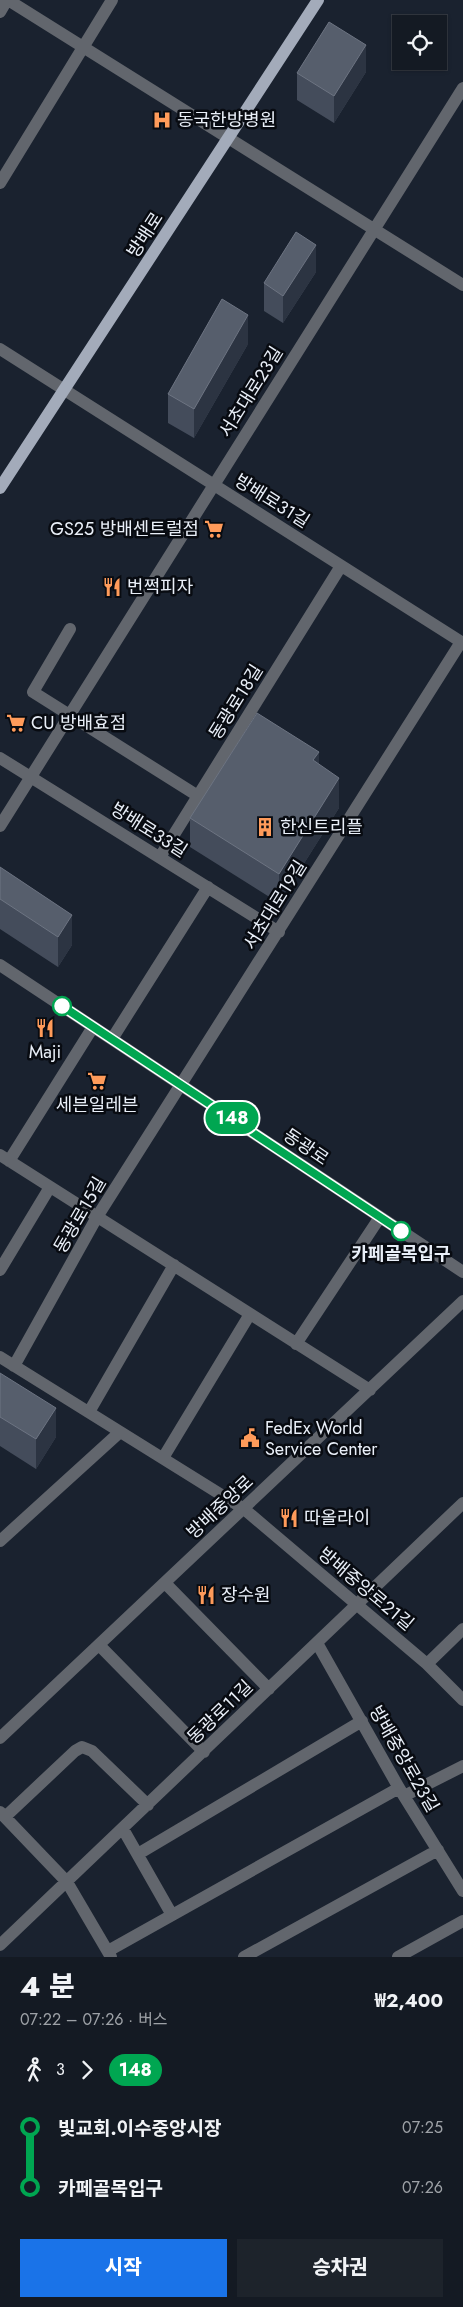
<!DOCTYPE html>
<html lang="ko">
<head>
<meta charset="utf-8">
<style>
	:root { --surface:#141a23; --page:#1d232b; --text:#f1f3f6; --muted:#9da1a6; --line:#333841; --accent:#1a73e8 }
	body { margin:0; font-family:Jost,"Noto Sans KR",sans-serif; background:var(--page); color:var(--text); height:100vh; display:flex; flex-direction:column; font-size:19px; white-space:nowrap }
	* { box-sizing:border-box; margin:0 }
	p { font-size:16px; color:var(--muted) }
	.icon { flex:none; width:28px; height:28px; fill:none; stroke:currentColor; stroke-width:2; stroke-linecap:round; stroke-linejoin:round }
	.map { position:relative; height:1957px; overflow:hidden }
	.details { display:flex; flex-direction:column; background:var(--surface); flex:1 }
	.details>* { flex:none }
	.badge { padding:0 10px; border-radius:16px; font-size:18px; line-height:32px }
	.fabs { position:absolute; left:392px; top:15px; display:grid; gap:10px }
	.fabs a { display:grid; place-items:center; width:55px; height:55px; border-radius:0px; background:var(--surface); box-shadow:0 1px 4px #0004,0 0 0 1px var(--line); font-size:25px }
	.map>.badge { position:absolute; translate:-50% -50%; box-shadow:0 0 0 2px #fff }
	.legs { display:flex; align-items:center; gap:8px; height:55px; padding:0 20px; font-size:16px }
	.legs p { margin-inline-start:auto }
	.summary { display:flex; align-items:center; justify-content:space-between; height:85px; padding:0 20px }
	h1 { font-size:28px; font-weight:800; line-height:38px }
	.button { display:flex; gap:10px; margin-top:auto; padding:10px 20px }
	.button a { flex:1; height:58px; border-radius:0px; background:var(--accent); color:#fff; font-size:20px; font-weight:800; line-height:58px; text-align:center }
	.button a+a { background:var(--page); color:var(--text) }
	ul { padding:0 20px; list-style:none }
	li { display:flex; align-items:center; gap:18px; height:60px; font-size:19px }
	li i { display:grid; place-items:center; width:8px; height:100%; margin:0 6px; background:currentColor }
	li i::after { content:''; width:12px; height:12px; margin:-6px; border:4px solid; border-radius:50%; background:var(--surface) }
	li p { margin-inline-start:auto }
	li:first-child i { background:linear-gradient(#0000 50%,currentColor 0) }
	li:last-child i { background:linear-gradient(currentColor 50%,#0000 0) }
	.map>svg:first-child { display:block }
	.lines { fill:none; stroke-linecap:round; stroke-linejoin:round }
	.minor { stroke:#62666d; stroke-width:12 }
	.major { stroke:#a3abba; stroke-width:12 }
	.wall { fill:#444c5b }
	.shaded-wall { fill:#2c3442 }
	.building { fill:#565e6c; stroke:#6d7482 }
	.line-1-casing { stroke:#fff; stroke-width:11 }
	.line-1 { stroke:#00a651; stroke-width:8 }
	.stop-1-dot { fill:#fff; stroke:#00a651; stroke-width:2.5 }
	.labels { text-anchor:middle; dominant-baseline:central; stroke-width:5; stroke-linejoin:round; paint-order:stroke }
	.poi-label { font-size:18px; fill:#e9eff8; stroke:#080b11; text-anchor:start }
	.street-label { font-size:18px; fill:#e9eff8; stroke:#080b11 }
	.stop-label { font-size:18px; font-weight:bold; fill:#e9eff8; stroke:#080b11 }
</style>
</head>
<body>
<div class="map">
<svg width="463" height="1957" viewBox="0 0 463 1957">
	<rect width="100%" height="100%" fill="#1a222f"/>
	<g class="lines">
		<!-- minor -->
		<path class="minor" d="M8,0L463,285
			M0,12L7,0
			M0,183L112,0
			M0,349L463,643
			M70,629L33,692L198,796
			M0,758L279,932
			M0,826L463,88
			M160,857L341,566
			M0,965L463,1272
			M112,1039L208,887
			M0,1155L370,1390
			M9,1161L93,1027
			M0,1270L50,1187
			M296,1344L380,1217
			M0,1357L244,1509L427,1664L463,1700
			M14,1366L97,1217L461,642
			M89,1412L174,1265
			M163,1458L250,1314
			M0,1541L120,1432
			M165,1583L269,1689
			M317,1643L399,1788L463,1891
			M99,1645L204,1752
			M427,1664L463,1629
			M0,1738L463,1301
			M404,1796L463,1766
			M0,1812L67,1882L111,1957
			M5,1817L75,1751L82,1747L92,1751L148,1805
			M123,1829L172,1915
			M138,1854L362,1721
			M0,1945L463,1503
			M108,1951L399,1788
			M244,1957L438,1850
			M398,1957L463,1921"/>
		<!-- major -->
		<path class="major" d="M0,488L318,0"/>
	</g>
	<!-- wall -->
	<path class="wall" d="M366,72L334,123L297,100V73Z
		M316,272L283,323L264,311V283Z
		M248,344L194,438L168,423V394Z
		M319,764L339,808L279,903L190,847V818Z
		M0,867L72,945L58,967L0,929Z
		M0,1373L56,1437L36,1469L0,1446Z"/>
	<!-- shaded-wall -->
	<path class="shaded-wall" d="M366,45V72L334,123V96Z
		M316,245V272L283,323V296Z
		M248,315V344L194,438V409Z
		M319,752V781L313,760Z
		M339,778V808L279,903V874Z
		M72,915V945L58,967V937Z
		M56,1408V1437L36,1469V1439Z"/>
	<!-- building -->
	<path class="building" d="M329,22L366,45L334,96L297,73Z
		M296,232L316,245L283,296L264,283Z
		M222,299L248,315L194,409L168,394Z
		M257,713L319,752L313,760L339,778L279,874L190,818Z
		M0,867L72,915L58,937L0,899Z
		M0,1373L56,1408L36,1439L0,1417Z"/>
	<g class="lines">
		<!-- line-1 casing -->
		<g class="line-1-casing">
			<path id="line-1" d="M62,1006L401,1231"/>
		</g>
		<!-- line-1 -->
		<use href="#line-1" class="line-1"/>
	</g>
	<!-- icons -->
	<defs>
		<g id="hospital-bare" transform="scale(1.5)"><path d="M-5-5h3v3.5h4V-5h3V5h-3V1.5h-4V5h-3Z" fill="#ff9b5a" stroke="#080b11" stroke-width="2.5" paint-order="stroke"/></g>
		<g id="supermarket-bare" transform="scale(1.5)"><path d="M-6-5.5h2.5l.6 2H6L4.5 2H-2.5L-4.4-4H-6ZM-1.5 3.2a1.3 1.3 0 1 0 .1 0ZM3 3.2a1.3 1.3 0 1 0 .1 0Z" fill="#ff9b5a" stroke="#080b11" stroke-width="2.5" paint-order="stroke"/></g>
		<g id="restaurant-bare" transform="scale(1.5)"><path d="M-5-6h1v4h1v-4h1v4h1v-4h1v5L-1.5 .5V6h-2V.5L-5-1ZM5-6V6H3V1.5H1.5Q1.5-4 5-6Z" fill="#ff9b5a" stroke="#080b11" stroke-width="2.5" paint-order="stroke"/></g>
		<g id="building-bare" transform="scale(1.5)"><path d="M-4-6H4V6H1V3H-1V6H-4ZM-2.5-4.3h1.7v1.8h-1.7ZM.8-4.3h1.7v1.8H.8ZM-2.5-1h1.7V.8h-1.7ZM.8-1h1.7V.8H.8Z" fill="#ff9b5a" stroke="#080b11" stroke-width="2.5" paint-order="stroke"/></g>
		<g id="civic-bare" transform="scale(1.5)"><path d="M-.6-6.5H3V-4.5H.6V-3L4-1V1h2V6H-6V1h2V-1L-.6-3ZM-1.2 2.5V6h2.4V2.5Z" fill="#ff9b5a" stroke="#080b11" stroke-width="2.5" paint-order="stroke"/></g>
	</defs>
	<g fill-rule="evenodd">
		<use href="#hospital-bare" x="162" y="120"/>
		<use href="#supermarket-bare" x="214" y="529"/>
		<use href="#restaurant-bare" x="112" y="587"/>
		<use href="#supermarket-bare" x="16" y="723"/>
		<use href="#building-bare" x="265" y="827"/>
		<use href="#restaurant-bare" x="45" y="1028"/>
		<use href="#supermarket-bare" x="97" y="1081"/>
		<use href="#civic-bare" x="250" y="1438"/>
		<use href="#restaurant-bare" x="289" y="1518"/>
		<use href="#restaurant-bare" x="206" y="1595"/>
	</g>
	<!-- markers -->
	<g class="stop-1-dot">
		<circle cx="62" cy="1006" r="9"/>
		<circle cx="401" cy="1231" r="9"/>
	</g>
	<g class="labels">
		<!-- poi labels -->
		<g class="poi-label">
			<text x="177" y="120">동국한방병원</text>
			<text x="199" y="529" text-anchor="end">GS25 방배센트럴점</text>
			<text x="127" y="587">번쩍피자</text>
			<text x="31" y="723">CU 방배효점</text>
			<text x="280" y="827">한신트리플</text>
			<text x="45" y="1052" text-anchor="middle">Maji</text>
			<text x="97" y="1105" text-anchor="middle">세븐일레븐</text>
			<text x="265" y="1428">FedEx World<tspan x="265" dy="21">Service Center</tspan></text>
			<text x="304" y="1518">따올라이</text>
			<text x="221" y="1595">장수원</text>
		</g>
		<!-- street labels -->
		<g class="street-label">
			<text transform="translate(145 235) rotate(-57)">방배로</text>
			<text transform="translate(251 392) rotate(-58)">서초대로23길</text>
			<text transform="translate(272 501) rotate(32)">방배로31길</text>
			<text transform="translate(236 702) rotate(-58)">동광로18길</text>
			<text transform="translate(149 830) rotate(32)">방배로33길</text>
			<text transform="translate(275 905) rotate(-58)">서초대로19길</text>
			<text transform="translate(306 1147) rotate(34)">동광로</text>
			<text transform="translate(80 1215) rotate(-60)">동광로15길</text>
			<text transform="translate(220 1507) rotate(-43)">방배중앙로</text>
			<text transform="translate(366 1589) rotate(40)">방배중앙로21길</text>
			<text transform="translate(220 1712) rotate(-44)">동광로11길</text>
			<text transform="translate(404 1759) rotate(60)">방배중앙로23길</text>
		</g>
		<!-- stop labels -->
		<g class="stop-label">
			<text x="401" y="1254">카페골목입구</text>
		</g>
	</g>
</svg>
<div class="fabs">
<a><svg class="icon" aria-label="locate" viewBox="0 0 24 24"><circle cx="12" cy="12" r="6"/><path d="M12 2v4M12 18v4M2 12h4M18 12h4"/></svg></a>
</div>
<b class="badge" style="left:232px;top:1118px;background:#00a651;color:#fff">148</b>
</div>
<section class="details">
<div class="summary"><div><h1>4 분</h1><p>07:22 – 07:26 · 버스</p></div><b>₩2,400</b></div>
<div class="legs"><svg class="icon" aria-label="walk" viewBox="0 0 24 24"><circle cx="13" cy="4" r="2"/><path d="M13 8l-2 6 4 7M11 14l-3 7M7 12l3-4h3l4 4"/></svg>3<svg class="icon" aria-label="forward" viewBox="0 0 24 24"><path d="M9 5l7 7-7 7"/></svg><b class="badge" style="background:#00a651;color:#fff">148</b></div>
<ul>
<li><i style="color:#00a651"></i><b>빛교회.이수중앙시장</b><p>07:25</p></li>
<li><i style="color:#00a651"></i><b>카페골목입구</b><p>07:26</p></li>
</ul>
<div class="button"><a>시작</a><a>승차권</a></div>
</section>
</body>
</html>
